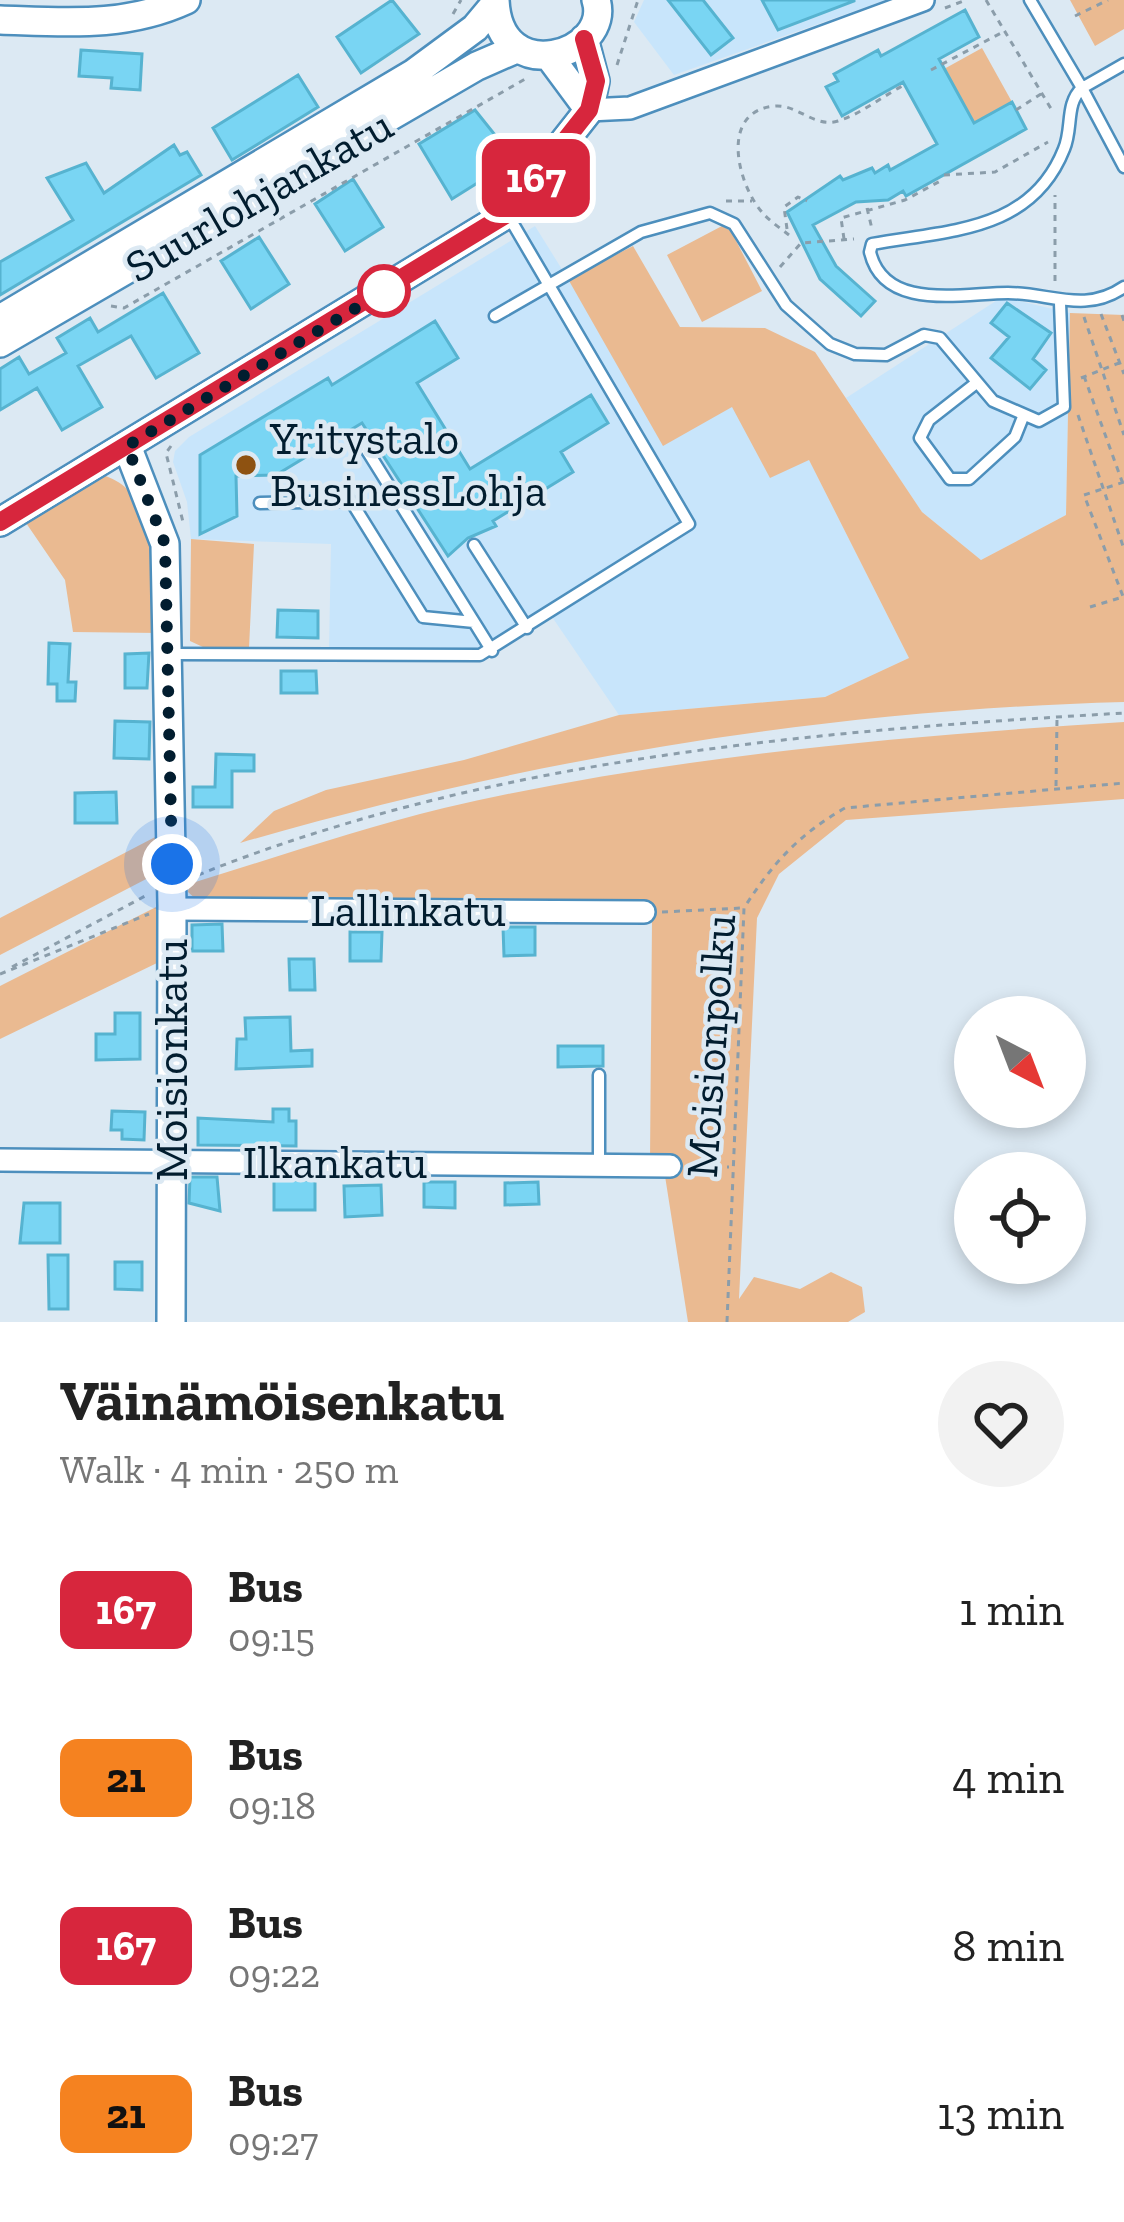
<!DOCTYPE html>
<html lang="en">
<head>
<meta charset="utf-8">
<style>
	:root { --surface:#fff; --page:#f2f2f2; --text:#222; --muted:#767676 }
	body { margin:0; font-family:"Zilla Slab",serif; background:var(--page); color:var(--text); height:100vh; display:flex; flex-direction:column; font-size:45px; white-space:nowrap }
	* { box-sizing:border-box; margin:0 }
	p { font-size:39px; color:var(--muted) }
	.icon { flex:none; width:66px; height:66px; fill:none; stroke:currentColor; stroke-width:2; stroke-linecap:round; stroke-linejoin:round }
	.map { position:relative; height:1322px; overflow:hidden }
	.panel { display:flex; flex-direction:column; background:var(--surface); flex:1 }
	.panel>* { flex:none }
	.badge { padding:0 24px; border-radius:18px; font-size:42px; line-height:78px }
	.needle { width:78px; rotate:138deg }
	.fabs { position:absolute; left:954px; top:996px; display:grid; gap:24px }
	.fabs a { display:grid; place-items:center; width:132px; height:132px; border-radius:50%; background:var(--surface); box-shadow:0 6px 18px #0003; font-size:60px }
	.you { position:absolute; width:60px; height:60px; margin:-30px; border:9px solid #fff; border-radius:50%; background:#1a73e8; box-shadow:0 0 0 18px #1a73e833 }
	.map>.badge { position:absolute; translate:-50% -50%; box-shadow:0 0 0 6px #fff }
	.round { display:grid; place-items:center; flex:none; width:126px; height:126px; border-radius:63px; background:var(--page) }
	.headline { display:flex; align-items:center; justify-content:space-between; height:204px; padding:0 60px }
	h1 { font-size:57px; font-weight:700; line-height:90px }
	ul { padding:0; list-style:none }
	li { display:flex; align-items:center; gap:36px; height:168px; padding:0 60px }
	li div { flex:1 }
	li b { display:block; font-size:45px }
	li em { font-style:normal }
	li .badge { min-width:132px; font-weight:700; text-align:center }
	.map>svg:first-child { display:block }
	.built { fill:#c8e5fb }
	.green { fill:#eaba91 }
	.building { fill:#79d5f3; stroke:#56b3d0; stroke-width:3 }
	.lines { fill:none; stroke-linecap:round; stroke-linejoin:round }
	.lane-casing { stroke:#4d8fbd; stroke-width:15 }
	.street-casing { stroke:#4d8fbd; stroke-width:26 }
	.secondary-casing { stroke:#4d8fbd; stroke-width:32 }
	.path { stroke:#8b9daa; stroke-width:3; stroke-dasharray:6 6; stroke-linecap:butt }
	.lane { stroke:#fff; stroke-width:10 }
	.street { stroke:#fff; stroke-width:21 }
	.secondary { stroke:#fff; stroke-width:27 }
	.path-bridge { stroke:#8b9daa; stroke-width:3; stroke-dasharray:6 6; stroke-linecap:butt }
	.line-casing { stroke:#fff; stroke-width:27 }
	.line { stroke:#d7263d; stroke-width:18 }
	.walk { stroke:#021d2f; stroke-width:12; stroke-dasharray:0 21.6 }
	.stop-dot { fill:#fff; stroke:#d7263d; stroke-width:6 }
	.poi-dot { fill:#8e5211; stroke:#dce9f3; stroke-width:4.5 }
	.labels { text-anchor:middle; dominant-baseline:central; stroke-width:9; stroke-linejoin:round; paint-order:stroke }
	.street-label { font-size:45px; fill:#021d2f; stroke:#dce9f3 }
	.poi-label { font-size:45px; fill:#021d2f; stroke:#dce9f3; text-anchor:start }
</style>
</head>
<body>
<div class="map">
<svg width="1124" height="1322" viewBox="0 0 1124 1322">
	<rect width="100%" height="100%" fill="#dce9f3"/>
	<!-- built -->
	<path class="built" d="M644,0H886L674,75L634,22Z
		M535,226L568,279L809,460L909,658L825,697L619,715L548,611L473,650H329L331,544L191,539L187,502L173,462L175,451L189,437Z
		M1002,297L1070,313L1066,515L981,560L922,512L846,398Z"/>
	<!-- green -->
	<path class="green" d="M1070,0H1124V29L1095,46Z
		M982,48L1012,102L968,126L944,69Z
		M722,226L731,231L762,291L702,322L667,255Z
		M633,246L680,327L765,328L815,352L922,512L981,560L1066,515L1070,313L1124,315V702C824,710 528,759 240,843L274,811L326,790L464,760L619,715L825,697L909,658L809,460L770,478L732,407L663,446L568,279Z
		M98,474C162,487 156,582 159,633L73,632L65,580L24,520Z
		M191,539L254,544L249,648H205L190,641Z
		M1124,722V799L846,820L779,874L757,918L739,1299L754,1277L800,1289L831,1272L862,1287L865,1312L848,1322H688L665,1176L650,1160L652,920L640,904L199,902L188,892L189,884C274,858 358,829 444,808C662,757 901,736 1124,722Z
		M159,835L152,876L0,955V918Z
		M158,906L157,963L0,1039V986Z"/>
	<!-- building -->
	<path class="building" d="M392,0L419,34L361,73L337,37Z
		M668,0H703L733,38L711,55Z
		M762,0H854V1L778,30Z
		M965,10L979,37L939,59L974,123L1012,102L1026,129L906,196L903,191L888,200L856,202L813,225L836,266L875,301L861,316L820,279L787,212L840,176L843,180L872,168L875,173L888,165L890,170L937,144L903,82L842,116L826,87L838,81L834,74L878,50L881,56Z
		M81,50L142,54L140,90L111,88L112,78L79,76Z
		M298,75L318,107L232,160L213,128Z
		M475,110L499,140L506,165L452,199L419,144Z
		M174,145L180,155L187,152L201,175L0,295V262L73,220L47,178L86,163L104,193Z
		M353,179L383,227L345,251L315,204Z
		M259,237L289,284L251,309L221,261Z
		M163,293L199,353L156,378L131,336L78,366L102,407L62,430L37,388L0,410V369L19,357L29,374L66,353L57,338L90,318L98,332Z
		M1007,303L1051,333L1033,359L1046,370L1030,389L991,358L1009,337L991,323Z
		M435,321L458,358L417,383L470,469L591,395L608,423L561,452L573,472L493,521L496,526L468,538L448,556L362,423L276,475L236,476L237,516L200,534V455L328,378L332,385Z
		M278,610L318,611V638L277,637Z
		M49,643L70,644L68,682H76L75,701H57V684H48Z
		M149,653L147,688H125V654Z
		M281,671H316L317,693H281Z
		M115,721L150,722L149,759L114,758Z
		M216,754L254,755V771H232V807H193V787H215Z
		M116,792L117,823H75V793Z
		M222,924L223,951H192V925Z
		M503,927H535V955L504,956Z
		M350,932H382L381,961H350Z
		M289,959H314L315,990H290Z
		M115,1013H140V1059L96,1060V1034H115Z
		M290,1017L291,1051L312,1050V1066L236,1069L237,1039H246L245,1018Z
		M558,1046H603V1066L558,1067Z
		M273,1109H289V1121H296V1146L198,1145V1118L273,1122Z
		M112,1111L145,1112L144,1140L122,1139V1130H111Z
		M190,1177H217L220,1211L189,1203Z
		M274,1180H315V1210H274Z
		M424,1182H455V1208L424,1207Z
		M538,1182L539,1204L505,1205V1183Z
		M381,1185L382,1215L345,1217L344,1186Z
		M24,1203H60V1243H20Z
		M48,1255H68V1309H49Z
		M115,1262H142V1290L115,1289Z"/>
	<g class="lines">
		<!-- lane casing -->
		<g class="lane-casing">
			<path id="lane" d="M1030,0L1082,88L1124,64
				M1124,167L1082,88C1065,104 1073,128 1064,149C1031,233 947,230 872,244L870,252C884,312 963,293 1008,293C1050,293 1085,314 1124,287
				M495,316L641,232L710,213L734,224L786,305L830,344L855,354L886,355L924,335L940,338L993,401L1039,421L1064,407L1060,303
				M975,384L929,420L920,438L950,479H969L1015,437L1023,417
				M363,444L474,622
				M260,503L351,501L423,617L474,622L492,651
				M474,545L527,628
				M172,654L480,655L689,524L509,217
				M599,1165V1075"/>
		</g>
		<!-- street casing -->
		<g class="street-casing">
			<path id="street" d="M589,110L630,108L923,0
				M173,909L644,912
				M0,1160L670,1166"/>
		</g>
		<!-- secondary casing -->
		<g class="secondary-casing">
			<path id="secondary" d="M495,0C499,91 613,54 596,0
				M0,20C66,22 125,28 186,0
				M549,56L589,110
				M0,319L414,73L475,28L495,4
				M0,343L477,66L516,49
				M127,446L165,544L172,905L171,1322
				M0,522L507,214L589,110L595,81L584,39"/>
		</g>
		<!-- path -->
		<path class="path" d="M986,0L1053,112
			M945,8L966,0
			M453,14L461,0
			M1075,16L1108,0
			M617,65L638,0
			M931,70L1003,32
			M1016,110L1041,94
			M944,175L995,172L1048,142
			M726,201H752
			M867,208L872,229
			M787,229L784,207L798,197L807,201
			M789,235C780,228 768,220 761,211C737,182 719,110 776,106C798,105 815,128 838,121C861,114 883,96 904,85
			M844,239L841,218L905,200L944,179
			M780,267L801,243L854,239
			M1055,281V195
			M111,306L124,308L527,78
			M1101,314L1124,374
			M1122,315L1124,321
			M1084,317L1124,435
			M1084,376L1124,487
			M1081,378L1124,361
			M1078,415L1124,549
			M171,446L166,453L183,522
			M1124,482L1084,495L1124,599
			M1090,607L1123,597
			M1056,786L1057,719
			M198,875C489,758 814,731 1124,713
			M662,912L742,908
			M12,967L147,895
			M0,974L149,914
			M691,1167H729
			M727,1322L744,908C772,864 799,834 845,808L1124,783"/>
		<!-- lane -->
		<use href="#lane" class="lane"/>
		<!-- street -->
		<use href="#street" class="street"/>
		<!-- secondary -->
		<use href="#secondary" class="secondary"/>
		<!-- path-bridge -->
		<path class="path-bridge" d="M156,890L191,878"/>
	</g>
	<g class="lines">
		<!-- line casing -->
		<g class="line-casing">
			<path id="line" d="M0,522L507,214L589,110L596,81L584,39"/>
		</g>
		<!-- line -->
		<use href="#line" class="line"/>
		<!-- walk -->
		<path class="walk" d="M172,864L165,544L127,446L394,285L384,291"/>
	</g>
	<!-- markers -->
	<circle class="stop-dot" cx="384" cy="291" r="24"/>
	<circle class="poi-dot" cx="246" cy="465" r="12"/>
	<g class="labels">
		<!-- street labels -->
		<g class="street-label">
			<text transform="translate(259 196) rotate(-30)">Suurlohjankatu</text>
			<text x="408" y="911">Lallinkatu</text>
			<text transform="translate(711 1046) rotate(-86)">Moisionpolku</text>
			<text transform="translate(172 1060) rotate(-90)">Moisionkatu</text>
			<text x="335" y="1163">Ilkankatu</text>
		</g>
		<!-- poi labels -->
		<g class="poi-label">
			<text x="270" y="439">Yritystalo<tspan x="270" dy="52">BusinessLohja</tspan></text>
		</g>
	</g>
</svg>
<div class="fabs">
<a><svg class="needle" viewBox="-14 -14 28 28"><path d="M0-13l5 13h-10z" fill="#e53935"/><path d="M0 13l5-13h-10z" fill="#767676"/></svg></a>
<a><svg class="icon" aria-label="locate" viewBox="0 0 24 24"><circle cx="12" cy="12" r="6"/><path d="M12 2v4M12 18v4M2 12h4M18 12h4"/></svg></a>
</div>
<div class="you" style="left:172px;top:864px"></div>
<b class="badge" style="left:536px;top:178px;background:#d7263d;color:#fff">167</b>
</div>
<section class="panel">
<div class="headline"><div><h1>Väinämöisenkatu</h1><p>Walk · 4 min · 250 m</p></div><a class="round"><svg class="icon" aria-label="heart" viewBox="0 0 24 24"><path d="M12 20l-8-8c-3-5 5-10 8-4 3-6 11-1 8 4z"/></svg></a></div>
<ul>
<li><span class="badge" style="background:#d7263d;color:#fff">167</span><div><b>Bus</b><p>09:15</p></div><em>1 min</em></li>
<li><span class="badge" style="background:#f58220;color:#111">21</span><div><b>Bus</b><p>09:18</p></div><em>4 min</em></li>
<li><span class="badge" style="background:#d7263d;color:#fff">167</span><div><b>Bus</b><p>09:22</p></div><em>8 min</em></li>
<li><span class="badge" style="background:#f58220;color:#111">21</span><div><b>Bus</b><p>09:27</p></div><em>13 min</em></li>
</ul>
</section>
</body>
</html>
